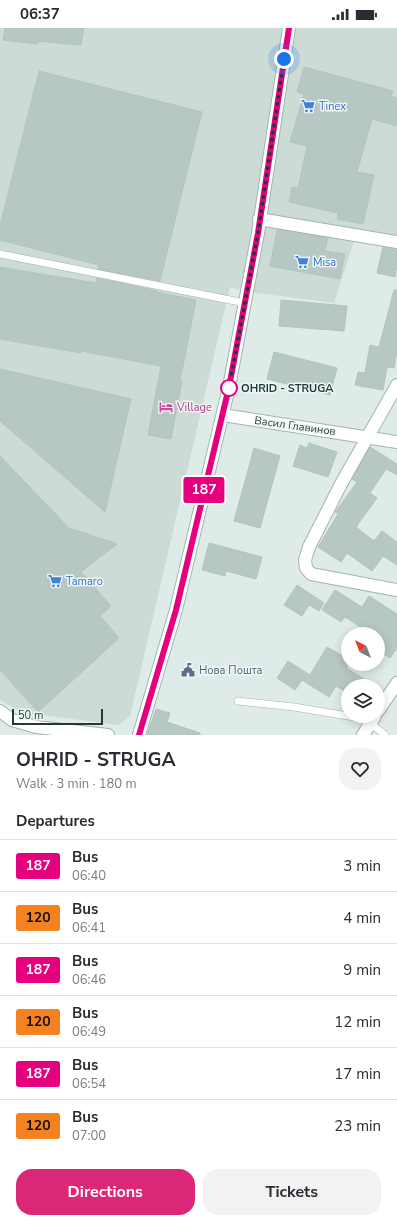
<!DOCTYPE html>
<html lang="en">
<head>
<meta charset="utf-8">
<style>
	:root { --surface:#fff; --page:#f2f2f3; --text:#2b2b33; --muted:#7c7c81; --line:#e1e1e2; --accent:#db2777 }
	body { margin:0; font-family:"Nunito Sans",sans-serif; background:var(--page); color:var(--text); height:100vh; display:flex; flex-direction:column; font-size:15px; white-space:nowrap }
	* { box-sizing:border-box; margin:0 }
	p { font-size:13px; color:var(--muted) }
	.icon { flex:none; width:22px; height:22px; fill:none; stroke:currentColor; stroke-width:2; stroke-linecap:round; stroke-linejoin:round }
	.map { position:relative; height:707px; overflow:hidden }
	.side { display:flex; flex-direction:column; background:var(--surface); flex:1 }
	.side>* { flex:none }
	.badge { padding:0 8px; border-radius:3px; font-size:14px; line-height:26px }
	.needle { width:26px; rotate:318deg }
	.tools { position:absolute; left:341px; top:599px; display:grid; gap:8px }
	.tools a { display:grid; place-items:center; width:44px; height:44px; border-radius:50%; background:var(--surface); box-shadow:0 2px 10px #0003; font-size:20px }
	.scale { position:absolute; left:12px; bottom:10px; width:91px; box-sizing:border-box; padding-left:4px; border:2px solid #1f3b39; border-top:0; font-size:11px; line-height:14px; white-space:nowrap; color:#1f3b39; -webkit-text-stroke:3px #eff7f5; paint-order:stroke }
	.you { position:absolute; width:20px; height:20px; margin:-10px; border:3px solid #fff; border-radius:50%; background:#1a73e8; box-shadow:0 0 0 6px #1a73e833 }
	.map>.badge { position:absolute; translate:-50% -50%; box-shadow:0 0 0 2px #fff }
	h2 { padding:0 16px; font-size:15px; line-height:36px }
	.round { display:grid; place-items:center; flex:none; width:42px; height:42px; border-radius:16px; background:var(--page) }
	.head { display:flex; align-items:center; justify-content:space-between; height:68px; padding:0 16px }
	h1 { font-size:19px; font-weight:700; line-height:30px }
	.button { display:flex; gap:8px; margin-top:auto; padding:8px 16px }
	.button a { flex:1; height:46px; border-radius:16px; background:var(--accent); color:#fff; font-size:16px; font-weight:700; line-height:46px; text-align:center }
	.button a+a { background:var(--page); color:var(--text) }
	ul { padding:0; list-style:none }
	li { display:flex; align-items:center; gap:12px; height:52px; padding:0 16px; border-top:1px solid var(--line) }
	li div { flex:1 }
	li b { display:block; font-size:15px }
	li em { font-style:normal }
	li .badge { min-width:44px; font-weight:700; text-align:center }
	.status { display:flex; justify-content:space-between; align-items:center; height:28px; padding:0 20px; background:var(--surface); direction:ltr }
	.status svg { height:11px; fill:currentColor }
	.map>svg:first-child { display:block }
	.built { fill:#cddbd7 }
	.building { fill:#b7c8c4; stroke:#b1c4c0 }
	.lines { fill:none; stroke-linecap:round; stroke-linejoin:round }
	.lane-casing { stroke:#a2b3b0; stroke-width:8 }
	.street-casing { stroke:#a2b3b0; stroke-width:14 }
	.secondary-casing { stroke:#9db7b2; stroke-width:14 }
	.lane { stroke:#fff; stroke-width:7 }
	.street { stroke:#fff; stroke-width:12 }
	.secondary { stroke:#fff; stroke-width:12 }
	.line-casing { stroke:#fff; stroke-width:9 }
	.line { stroke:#e6007e; stroke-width:6 }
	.walk { stroke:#1f3b39; stroke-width:4; stroke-dasharray:0 7.2 }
	.stop-dot { fill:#fff; stroke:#e6007e; stroke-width:2 }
	.labels { text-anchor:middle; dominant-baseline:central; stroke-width:3; stroke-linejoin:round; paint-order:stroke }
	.shop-label { font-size:11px; fill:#366cbe; stroke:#eff7f5; text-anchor:start }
	.stop-label { font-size:11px; font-weight:bold; fill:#1f3b39; stroke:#eff7f5; text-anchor:start }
	.hotel-label { font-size:11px; fill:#b23c85; stroke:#eff7f5; text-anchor:start }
	.street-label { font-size:11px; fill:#1f3b39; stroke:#eff7f5 }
	.service-label { font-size:11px; fill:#4e5e75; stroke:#eff7f5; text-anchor:start }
</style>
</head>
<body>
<div class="status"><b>06:37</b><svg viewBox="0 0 49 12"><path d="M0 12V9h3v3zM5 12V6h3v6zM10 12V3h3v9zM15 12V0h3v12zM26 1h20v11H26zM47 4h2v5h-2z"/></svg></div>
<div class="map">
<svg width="397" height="707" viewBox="0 0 397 707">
	<rect width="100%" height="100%" fill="#dfebe8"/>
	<!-- built -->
	<path class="built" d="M0,0H397V214L356,207L334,275L248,264L230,259L130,688L119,697L24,685L3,674L0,671Z"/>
	<!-- building -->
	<path class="building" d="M5,0H84L81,17L38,13V16L3,12Z
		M304,39L393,63L391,68L397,70V98L372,91L357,144L374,147L363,196L337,191L338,185L289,174L292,159L298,160L307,118L290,114L304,66L297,64Z
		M39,43L202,84L160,253L98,241L99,237L0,212V198Z
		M277,202L328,210L325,223L345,226L340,251L270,238Z
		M383,219L397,222V237L395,249L377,245Z
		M0,239L96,255L97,250L157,263V264L196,272L180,353H182L171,411L148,407L161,338L81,323V325L0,311Z
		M394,262H397V323L394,340L387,339L383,362L355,357L358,344L365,345L370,317L379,319Z
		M281,272L347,278L344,303L279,298Z
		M274,324L337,340L330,367L267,351Z
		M0,341L131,371L105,484L0,393Z
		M309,415L337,424L328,449L293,438L300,417L307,420Z
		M370,419L397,436V447L386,441L370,465L377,470L356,499L374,513L382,503L397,514V537L383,528L372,543L347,525L341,534L318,519L338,486L335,484L336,483L357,454L352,451Z
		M254,420L280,428L260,500L234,493Z
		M0,428L69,500L117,516L81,544L111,578L100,588L119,610L38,684L0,642Z
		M209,515L262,529L256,551L226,543L225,548L202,542Z
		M297,557L324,575L319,583L309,577L302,588L284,577Z
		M335,562L362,579L369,568L397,586V620L390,630L378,622V606H372L345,589L341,594L322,582Z
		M327,619L348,631V636L346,640L376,658H348V665L336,658L329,669L302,652L295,662L277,650L288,633L310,647Z
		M156,681L170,685L167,694L200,705V707H147Z"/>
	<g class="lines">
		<!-- lane casing -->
		<g class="lane-casing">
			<path id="lane" d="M0,226L245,275
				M238,673L294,679L360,690L370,695L385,707"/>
		</g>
		<!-- street casing -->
		<g class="street-casing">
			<path id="street" d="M259,191L397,214
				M397,357L341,456L309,519L305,532L306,540L311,546L397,562
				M223,387L397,414
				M0,683L12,692L36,699L108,707
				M378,683L397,655
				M363,707L375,688"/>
		</g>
		<!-- secondary casing -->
		<g class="secondary-casing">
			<path id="secondary" d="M139,707L176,582L229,359L258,205L289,0"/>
		</g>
		<!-- lane -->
		<use href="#lane" class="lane"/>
		<!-- street -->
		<use href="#street" class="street"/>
		<!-- secondary -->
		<use href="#secondary" class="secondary"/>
	</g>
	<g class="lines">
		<!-- line casing -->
		<g class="line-casing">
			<path id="line" d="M139,707L176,582L229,359L258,205L289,0"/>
		</g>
		<!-- line -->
		<use href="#line" class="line"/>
		<!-- walk -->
		<path class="walk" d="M229,360L258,205L284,31"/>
	</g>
	<!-- icons -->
	<defs>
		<g id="supermarket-bare" transform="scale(1.08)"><path d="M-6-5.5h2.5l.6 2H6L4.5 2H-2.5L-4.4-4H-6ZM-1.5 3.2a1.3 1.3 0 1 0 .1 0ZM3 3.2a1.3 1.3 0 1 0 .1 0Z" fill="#3f7fe0" stroke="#eff7f5" stroke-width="2.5" paint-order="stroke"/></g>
		<g id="hotel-bare" transform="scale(1.08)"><path d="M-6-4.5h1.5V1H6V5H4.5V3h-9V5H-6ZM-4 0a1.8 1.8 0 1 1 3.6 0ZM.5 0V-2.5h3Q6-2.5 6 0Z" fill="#d1479c" stroke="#eff7f5" stroke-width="2.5" paint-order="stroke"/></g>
		<g id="civic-bare" transform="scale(1.08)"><path d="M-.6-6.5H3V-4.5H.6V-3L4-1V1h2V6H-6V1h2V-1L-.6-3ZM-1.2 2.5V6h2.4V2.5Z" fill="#5c6f8a" stroke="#eff7f5" stroke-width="2.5" paint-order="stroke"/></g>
	</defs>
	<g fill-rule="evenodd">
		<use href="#supermarket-bare" x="308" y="78"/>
		<use href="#supermarket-bare" x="302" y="234"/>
		<use href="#hotel-bare" x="166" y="379"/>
		<use href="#supermarket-bare" x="55" y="553"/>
		<use href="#civic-bare" x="188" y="642"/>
	</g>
	<!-- markers -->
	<circle class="stop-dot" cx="229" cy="360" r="8"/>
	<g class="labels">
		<!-- shop labels -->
		<g class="shop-label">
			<text x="319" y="78">Tinex</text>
			<text x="313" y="234">Misa</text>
			<text x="66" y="553">Tamaro</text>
		</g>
		<!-- stop labels -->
		<g class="stop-label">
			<text x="241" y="360">OHRID - STRUGA</text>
		</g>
		<!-- hotel labels -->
		<g class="hotel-label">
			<text x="177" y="379">Village</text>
		</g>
		<!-- street labels -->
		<g class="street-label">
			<text transform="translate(295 398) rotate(8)">Васил Главинов</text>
		</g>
		<!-- service labels -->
		<g class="service-label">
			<text x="199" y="642">Нова Пошта</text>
		</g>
	</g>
</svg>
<div class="tools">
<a><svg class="needle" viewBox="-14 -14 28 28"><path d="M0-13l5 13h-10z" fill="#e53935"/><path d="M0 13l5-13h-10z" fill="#7c7c81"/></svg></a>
<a><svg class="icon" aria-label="layers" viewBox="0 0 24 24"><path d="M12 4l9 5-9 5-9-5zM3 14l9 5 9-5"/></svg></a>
</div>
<div class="scale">50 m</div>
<div class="you" style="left:284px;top:31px"></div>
<b class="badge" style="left:204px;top:462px;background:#e6007e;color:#fff">187</b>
</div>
<section class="side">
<div class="head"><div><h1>OHRID - STRUGA</h1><p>Walk · 3 min · 180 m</p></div><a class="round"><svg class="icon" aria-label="heart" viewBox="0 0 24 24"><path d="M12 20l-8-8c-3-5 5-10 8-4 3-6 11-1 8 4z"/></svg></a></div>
<h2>Departures</h2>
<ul>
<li><span class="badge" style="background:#e6007e;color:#fff">187</span><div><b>Bus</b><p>06:40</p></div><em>3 min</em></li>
<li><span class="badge" style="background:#f58220;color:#111">120</span><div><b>Bus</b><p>06:41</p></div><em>4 min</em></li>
<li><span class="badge" style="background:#e6007e;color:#fff">187</span><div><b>Bus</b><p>06:46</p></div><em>9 min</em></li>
<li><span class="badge" style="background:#f58220;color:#111">120</span><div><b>Bus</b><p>06:49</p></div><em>12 min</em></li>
<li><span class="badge" style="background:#e6007e;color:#fff">187</span><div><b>Bus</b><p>06:54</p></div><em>17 min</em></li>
<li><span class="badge" style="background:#f58220;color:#111">120</span><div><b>Bus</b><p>07:00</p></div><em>23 min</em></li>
</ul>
<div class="button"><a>Directions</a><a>Tickets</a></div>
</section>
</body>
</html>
